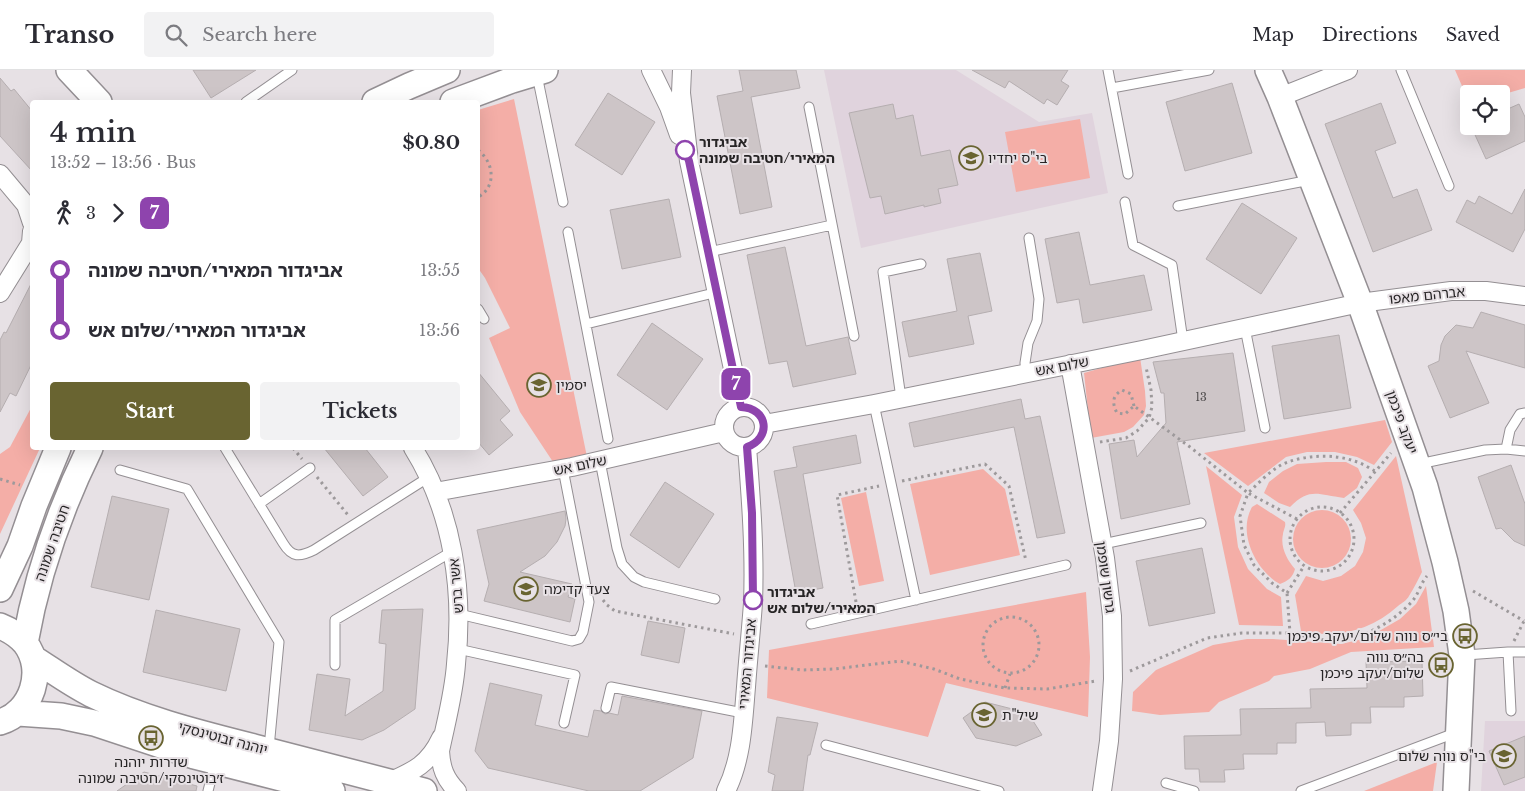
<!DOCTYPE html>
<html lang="en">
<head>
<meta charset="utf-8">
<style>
	:root { --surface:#fff; --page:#f2f2f3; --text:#2b2b33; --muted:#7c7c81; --line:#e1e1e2; --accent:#696431 }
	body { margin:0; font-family:"Libre Baskerville","Noto Sans Hebrew",serif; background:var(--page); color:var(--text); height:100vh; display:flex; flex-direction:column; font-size:19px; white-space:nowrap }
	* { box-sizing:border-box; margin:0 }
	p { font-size:16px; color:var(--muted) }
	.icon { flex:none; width:28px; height:28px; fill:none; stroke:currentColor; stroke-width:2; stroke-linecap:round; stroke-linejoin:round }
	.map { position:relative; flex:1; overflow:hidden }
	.drawer { position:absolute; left:30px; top:30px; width:450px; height:350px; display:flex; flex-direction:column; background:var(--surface); border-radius:5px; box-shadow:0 5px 20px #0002 }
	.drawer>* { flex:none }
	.badge { padding:0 10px; border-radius:8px; font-size:18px; line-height:32px }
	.fabs { position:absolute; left:1460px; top:15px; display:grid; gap:10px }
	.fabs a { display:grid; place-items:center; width:50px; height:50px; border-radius:5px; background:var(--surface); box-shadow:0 5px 20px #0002; font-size:25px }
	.map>.badge { position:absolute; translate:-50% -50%; box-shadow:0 0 0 2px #fff }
	.legs { display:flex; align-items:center; gap:8px; height:55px; padding:0 20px; font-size:16px }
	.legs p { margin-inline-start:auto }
	.headline { display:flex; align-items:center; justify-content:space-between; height:85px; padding:0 20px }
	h1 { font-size:28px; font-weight:600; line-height:38px }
	.button { display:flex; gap:10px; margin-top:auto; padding:10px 20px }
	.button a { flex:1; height:58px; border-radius:5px; background:var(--accent); color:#fff; font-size:20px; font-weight:600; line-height:58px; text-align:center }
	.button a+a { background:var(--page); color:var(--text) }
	ul { padding:0 20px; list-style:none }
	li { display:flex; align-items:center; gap:18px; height:60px; font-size:19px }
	li i { display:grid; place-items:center; width:8px; height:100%; margin:0 6px; background:currentColor }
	li i::after { content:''; width:12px; height:12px; margin:-6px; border:4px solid; border-radius:50%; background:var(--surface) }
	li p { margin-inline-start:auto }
	li:first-child i { background:linear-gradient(#0000 50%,currentColor 0) }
	li:last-child i { background:linear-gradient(currentColor 50%,#0000 0) }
	header { display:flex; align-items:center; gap:30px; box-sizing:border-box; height:70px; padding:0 25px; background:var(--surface); border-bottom:1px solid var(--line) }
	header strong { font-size:24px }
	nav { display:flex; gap:28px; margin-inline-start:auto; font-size:18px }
	.search { width:350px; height:45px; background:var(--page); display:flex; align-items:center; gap:12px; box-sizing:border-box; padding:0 18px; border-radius:5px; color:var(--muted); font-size:19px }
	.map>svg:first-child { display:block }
	.built { fill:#e0d3dd }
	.green { fill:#f4aea7 }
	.building { fill:#cdc5c7; stroke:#b5aeb0 }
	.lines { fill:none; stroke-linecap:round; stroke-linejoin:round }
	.lane-casing { stroke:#948f93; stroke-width:11 }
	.street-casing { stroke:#948f93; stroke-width:20 }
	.secondary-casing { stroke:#948f93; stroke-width:28 }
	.path { stroke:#9d999b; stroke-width:3; stroke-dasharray:2.5 4; stroke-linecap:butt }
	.lane { stroke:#fff; stroke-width:9 }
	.street { stroke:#fff; stroke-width:18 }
	.secondary { stroke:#fff; stroke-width:25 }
	.line-1-casing { stroke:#fff; stroke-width:11 }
	.line-1 { stroke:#8e44ad; stroke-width:8 }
	.stop-1-dot { fill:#fff; stroke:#8e44ad; stroke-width:2.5 }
	.labels { text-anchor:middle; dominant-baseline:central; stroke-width:4; stroke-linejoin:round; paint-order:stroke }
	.number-label { font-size:11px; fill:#504d4e }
	.stop-label { font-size:14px; font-weight:bold; fill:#272526; stroke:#e7e1e5; text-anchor:start }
	.poi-label { font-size:14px; fill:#272526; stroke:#e7e1e5; text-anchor:start }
	.street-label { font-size:14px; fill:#272526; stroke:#e7e1e5 }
</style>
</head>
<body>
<header>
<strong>Transo</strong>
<div class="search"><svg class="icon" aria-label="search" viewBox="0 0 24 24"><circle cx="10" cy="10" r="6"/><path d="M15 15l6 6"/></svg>Search here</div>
<nav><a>Map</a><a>Directions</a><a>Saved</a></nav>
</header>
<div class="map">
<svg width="1525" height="721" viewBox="0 0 1525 721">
	<rect width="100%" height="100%" fill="#e7e1e5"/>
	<!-- built -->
	<path class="built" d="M824,0H956L1039,52L1092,43L1108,123L861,178Z
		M1485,651H1525V721H1481Z"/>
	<!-- green -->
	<path class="green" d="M1455,0H1525V18L1501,25V24H1469V32Z
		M514,29L587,387L555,395L520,342L489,268L510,258L485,208L478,198V40Z
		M1080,49L1090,108L1016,122L1005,62Z
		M1140,287L1145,321L1146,336L1144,345L1133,357L1124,362L1091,368L1084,303Z
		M32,336V378H40L0,464V384L10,377Z
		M1385,350L1392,372L1374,395L1357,387L1335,382H1307L1286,387L1248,416L1204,383Z
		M1396,386L1422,502C1418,510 1414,518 1409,526C1407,530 1402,533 1398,536C1371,561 1336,569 1301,561L1295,525L1306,506L1323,511L1341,506L1355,496L1363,482L1366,468L1361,453L1353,440Z
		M1326,392H1346L1358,398L1362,407L1357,418L1344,428C1318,425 1310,417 1290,437L1279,433L1264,423L1269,412L1283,401L1297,394Z
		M1206,396L1242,425L1234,447L1238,477L1248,499L1267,519L1281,527L1283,556L1239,555Z
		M983,399L1005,419L1020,485L930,505L910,414Z
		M866,422L884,511L859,516L841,428Z
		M1257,434L1285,452C1286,457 1284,458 1283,464C1280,477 1287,490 1295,499C1293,507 1288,511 1280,514C1256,501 1237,463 1252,437Z
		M1293 469a29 29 0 1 1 58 0a29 29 0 1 1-58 0Z
		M1426,516L1434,577L1351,582L1310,599L1274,606L1269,611L1219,632L1209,642L1160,645L1132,641L1133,622L1156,600L1213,575L1247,569H1273L1341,574L1367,568L1400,549L1416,534Z
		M1086,522L1090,587L1088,647L946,613L928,667L767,628L769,580Z
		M1437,692L1433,721H1364Z"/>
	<!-- building -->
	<path class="building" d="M193,0H256L211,28Z
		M739,0H796L800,18L751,27L772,137L740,144L717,26L743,21Z
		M972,0H1068L1061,11L1069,16L1057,35L1047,29L1044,34L1009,11L1005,18Z
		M0,8L11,21L14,19L32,41V101L0,66Z
		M1232,13L1252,83L1185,101L1166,32Z
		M608,23L655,52L622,105L575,75Z
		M1381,33L1396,73L1375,81L1393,128L1417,119L1432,160L1373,182L1325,54Z
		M893,34L896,49L913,45L921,86L950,80L958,115L938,119L941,133L924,137V135L885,144L881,126L870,128L849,43Z
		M1519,34L1525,47V71L1486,89L1471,56H1501V42Z
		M1525,119V159L1513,182L1456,152L1467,130L1475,134L1479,126L1512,144Z
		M669,129L681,187L622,199L610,140Z
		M1242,133L1297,168L1261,224L1206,189Z
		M1079,162L1090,215L1144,205L1152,240L1083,253L1079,229L1057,233L1045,169Z
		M785,177L806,276L848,267L856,304L793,317L787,291L769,294L747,185Z
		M980,183L992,241L968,246L974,274L909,287L902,252L957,241L947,189Z
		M32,212V293L16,326L10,323L0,342V270L4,262L6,263Z
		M1481,242L1525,255V298L1466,281L1489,333L1450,348L1428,296L1439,291L1441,275L1445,266L1456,255L1473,258Z
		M652,253L703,289L667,340L617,305Z
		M1339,265L1351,338L1284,349L1272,276Z
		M1233,283L1245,361L1177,372L1190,434L1121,449L1109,374L1134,370L1137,387L1166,353L1164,323H1161L1153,292Z
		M478,302L510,341L500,350L513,365L489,385L478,372Z
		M1021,329L1025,349L1040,346L1065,463L1037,468L1014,357L914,377L909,353Z
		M856,365L861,393L803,404L823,518L796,523L774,401L797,397L793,377Z
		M324,378H365L388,407L363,426Z
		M1511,395L1525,434V476L1514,471L1501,458L1496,459L1478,407Z
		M665,412L714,444L679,498L630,465Z
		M112,426L169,439L149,530L91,517Z
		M565,441L566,449L565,456L557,472L545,486L520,502L572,514L568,527L575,529L570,552L484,531L489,514L477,460Z
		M1202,478L1215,543L1149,556L1136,491Z
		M423,539L415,639L384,660L362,670L309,660L317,604L350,609L345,646L383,621L386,574L379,573L382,540Z
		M156,540L240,559L226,621L143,602Z
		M648,551L685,558L679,593L641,585Z
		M1422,591L1423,626L1404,627V637H1370L1371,653H1351V665L1326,666L1325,652L1296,653V673H1277V684H1243L1244,699L1224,700L1225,712H1200L1199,699H1185L1184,666L1241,665L1240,639L1311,638L1310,619L1367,618L1366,592Z
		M490,613L542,625L535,655L588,667L594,640L601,641L605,644L609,643L618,645L622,626L702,641L693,688L640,721H589L488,698L475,681Z
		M985,632L1028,643L1042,665L1016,676L976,668L963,648Z
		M777,647L818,653L810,685H808L803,721H772L775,705L768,702Z
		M1525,666V707L1504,715L1489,681Z
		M144,702L197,716L196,721H117Z"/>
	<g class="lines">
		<!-- lane casing -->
		<g class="lane-casing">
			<path id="lane" d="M1108,0L1128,104
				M1401,0L1449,116
				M537,5L563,132
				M1112,18L1209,0
				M246,32L292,0
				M809,37L854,266
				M1125,132L1133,175L1172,195L1183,271
				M1178,136L1310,110
				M568,162L608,369
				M709,182L832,155
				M478,239L484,249
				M586,254L718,222
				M1245,258L1265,358
				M1026,303L1025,293L1028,273L1037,251L1039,229L1029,168
				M901,328L883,202L921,194
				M874,334L916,530
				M225,378L283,473C292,488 300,487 314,480L429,407
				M1506,379L1510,360L1520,344L1525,343
				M600,391L617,478L622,494L634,507L644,512L715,529
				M1419,394L1485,380L1506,379L1525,381
				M120,400L187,419L279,572L269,678
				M259,434L310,398
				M1103,474L1201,453
				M459,544L572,571L579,569L583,562L589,532L563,399
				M811,554L1066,495
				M458,579L575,605L564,653
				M1508,582H1525
				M1465,585L1508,582L1511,641
				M335,595V550L453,481
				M606,638L611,617L743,643
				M826,675L999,721
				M1166,713L1194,721
				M208,721L215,694
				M1301,721L1455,663"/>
		</g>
		<!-- street casing -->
		<g class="street-casing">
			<path id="street" d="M651,0L669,37L679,65
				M682,0L681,23L689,91L741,337
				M1280,27L1348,0
				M0,104L26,135L32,153
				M0,223L31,173L32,161
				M1070,294L1105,488L1112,546L1113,609L1109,671L1102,721
				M724 357a20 20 0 1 1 40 0a20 20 0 1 1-40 0Z
				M764,354L874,334L1142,280L1360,233L1451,221H1486L1525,226
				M413,378C453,442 464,520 456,594C454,623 446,652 440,681C441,698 445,709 457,721
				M435,422L572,397L724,362
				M389,712C414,701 429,694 441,668
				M726,721C742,689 743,652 746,617C748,589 751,561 753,533C755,481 751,429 747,377"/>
		</g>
		<!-- secondary casing -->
		<g class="secondary-casing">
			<path id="secondary" d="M69,0L99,32
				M1268,0L1280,27L1360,233L1425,417L1445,492L1456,541L1462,585L1456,721
				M375,32L409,16L447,0
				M453,32L512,10L545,0
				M0,519L20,476L34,436L58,378
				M0,556C10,560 18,565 25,573C46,600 32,643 0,652
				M25,573C37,505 60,439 90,378
				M33,588C52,600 71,614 91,624C142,649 199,663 254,677C311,692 367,706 424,721
				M18,643L61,646L94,653L194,686L332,721"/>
		</g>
		<!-- path -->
		<path class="path" d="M478,80C494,92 497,117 478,127
			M1134,336L1131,324L1122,320C1112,326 1112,333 1117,343L1125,344L1134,336L1190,377L1248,423C1260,412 1273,397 1288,392C1308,385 1335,384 1354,391C1362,393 1369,398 1375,401
			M1100,372L1126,368L1137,361L1149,348L1152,337L1151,320L1146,297
			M293,378L302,389
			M317,407L348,445
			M0,409L20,415
			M902,411L985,394L1009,416L1026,491
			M1290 469a32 32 0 1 1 64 0a32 32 0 1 1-64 0Z
			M1340,443L1391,383
			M1297,449L1248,423L1240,446L1244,475L1254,495L1272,513L1287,523L1290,563C1306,566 1324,572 1340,570C1365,568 1398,549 1414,529C1419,522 1421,513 1427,506
			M1473,521L1524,551
			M1287,523L1304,496
			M603,530L607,535L615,541L734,564
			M856,532L837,425L879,416
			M983 575a28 28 0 1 1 56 0a28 28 0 1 1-56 0Z
			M1514,571L1525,549
			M765,596L802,600L834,599L900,591L934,599L960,609L1005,618L1047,619L1096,611
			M1130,601L1207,568L1242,563H1290
			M1005,618L1010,604"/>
		<!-- lane -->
		<use href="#lane" class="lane"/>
		<!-- street -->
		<use href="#street" class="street"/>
		<!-- secondary -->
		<use href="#secondary" class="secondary"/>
	</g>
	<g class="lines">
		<!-- line-1 casing -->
		<g class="line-1-casing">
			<path id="line-1" d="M685,80L689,91L741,337C768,338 772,368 747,377L752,443L753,530"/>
		</g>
		<!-- line-1 -->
		<use href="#line-1" class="line-1"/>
	</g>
	<!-- icons -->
	<defs>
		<g id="school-ring" transform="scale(1.25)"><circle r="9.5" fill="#e7e1e5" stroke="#696431" stroke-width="1.5"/><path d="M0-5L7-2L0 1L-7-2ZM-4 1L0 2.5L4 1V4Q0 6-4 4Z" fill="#696431"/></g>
		<g id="bus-ring" transform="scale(1.25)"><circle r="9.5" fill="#e7e1e5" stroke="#696431" stroke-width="1.5"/><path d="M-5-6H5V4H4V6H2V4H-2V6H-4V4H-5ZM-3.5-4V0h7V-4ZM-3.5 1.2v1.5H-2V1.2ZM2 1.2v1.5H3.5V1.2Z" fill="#696431"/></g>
	</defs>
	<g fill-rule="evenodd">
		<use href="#school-ring" x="971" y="88"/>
		<use href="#school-ring" x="539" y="315"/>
		<use href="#school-ring" x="526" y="519"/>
		<use href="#bus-ring" x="1465" y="566"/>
		<use href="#bus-ring" x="1441" y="595"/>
		<use href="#school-ring" x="984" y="645"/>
		<use href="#bus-ring" x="151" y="668"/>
		<use href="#school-ring" x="1504" y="686"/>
	</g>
	<!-- markers -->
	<g class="stop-1-dot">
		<circle cx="685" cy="80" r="9"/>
		<circle cx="753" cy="530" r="9"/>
	</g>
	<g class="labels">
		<!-- number labels -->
		<g class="number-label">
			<text x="1201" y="327">13</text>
		</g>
		<!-- stop labels -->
		<g class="stop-label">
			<text x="699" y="72">אביגדור<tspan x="699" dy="16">המאירי/חטיבה שמונה</tspan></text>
			<text x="767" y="522">אביגדור<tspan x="767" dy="16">המאירי/שלום אש</tspan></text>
		</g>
		<!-- poi labels -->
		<g class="poi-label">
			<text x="988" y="88">בי"ס יחדיו</text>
			<text x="556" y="315">יסמין</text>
			<text x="544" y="519">צעד קדימה</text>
			<text x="1448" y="566" text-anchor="end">בי״ס נווה שלום/יעקב פיכמן</text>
			<text x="1424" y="587" text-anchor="end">בה״ס נווה<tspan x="1424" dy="16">שלום/יעקב פיכמן</tspan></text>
			<text x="1002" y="645">שיל"ת</text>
			<text x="1486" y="686" text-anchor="end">בי"ס נווה שלום</text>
			<text x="151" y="692" text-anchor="middle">שדרות יוהנה<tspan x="151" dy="16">ז׳בוטינסקי/חטיבה שמונה</tspan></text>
		</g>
		<!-- street labels -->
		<g class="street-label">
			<text transform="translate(1427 225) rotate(-6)">אברהם מאפו</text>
			<text transform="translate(1062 296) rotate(-11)">שלום אש</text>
			<text transform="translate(1402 352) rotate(70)">יעקב פיכמן</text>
			<text transform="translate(580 395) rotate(-12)">שלום אש</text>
			<text transform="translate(52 473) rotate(-71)">חטיבה שמונה</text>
			<text transform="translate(1106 507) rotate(82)">גרשון שופמן</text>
			<text transform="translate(456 516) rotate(-95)">אשר ברש</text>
			<text transform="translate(747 594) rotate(-85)">אביגדור המאירי</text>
			<text transform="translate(223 668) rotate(15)">יוהנה זבוטינסקי</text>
		</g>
	</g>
</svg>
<div class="fabs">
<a><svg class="icon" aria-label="locate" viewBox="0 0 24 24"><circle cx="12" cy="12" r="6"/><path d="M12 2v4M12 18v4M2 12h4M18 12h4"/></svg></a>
</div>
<b class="badge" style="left:736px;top:314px;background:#8e44ad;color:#fff">7</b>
<section class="drawer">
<div class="headline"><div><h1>4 min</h1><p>13:52 – 13:56 · Bus</p></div><b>$0.80</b></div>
<div class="legs"><svg class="icon" aria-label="walk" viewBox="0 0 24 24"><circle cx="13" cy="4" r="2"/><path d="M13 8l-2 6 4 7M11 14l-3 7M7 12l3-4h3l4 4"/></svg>3<svg class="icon" aria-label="forward" viewBox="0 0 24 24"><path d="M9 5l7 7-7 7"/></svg><b class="badge" style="background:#8e44ad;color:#fff">7</b></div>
<ul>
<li><i style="color:#8e44ad"></i><b>אביגדור המאירי/חטיבה שמונה</b><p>13:55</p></li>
<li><i style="color:#8e44ad"></i><b>אביגדור המאירי/שלום אש</b><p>13:56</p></li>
</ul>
<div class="button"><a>Start</a><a>Tickets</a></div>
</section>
</div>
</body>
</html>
